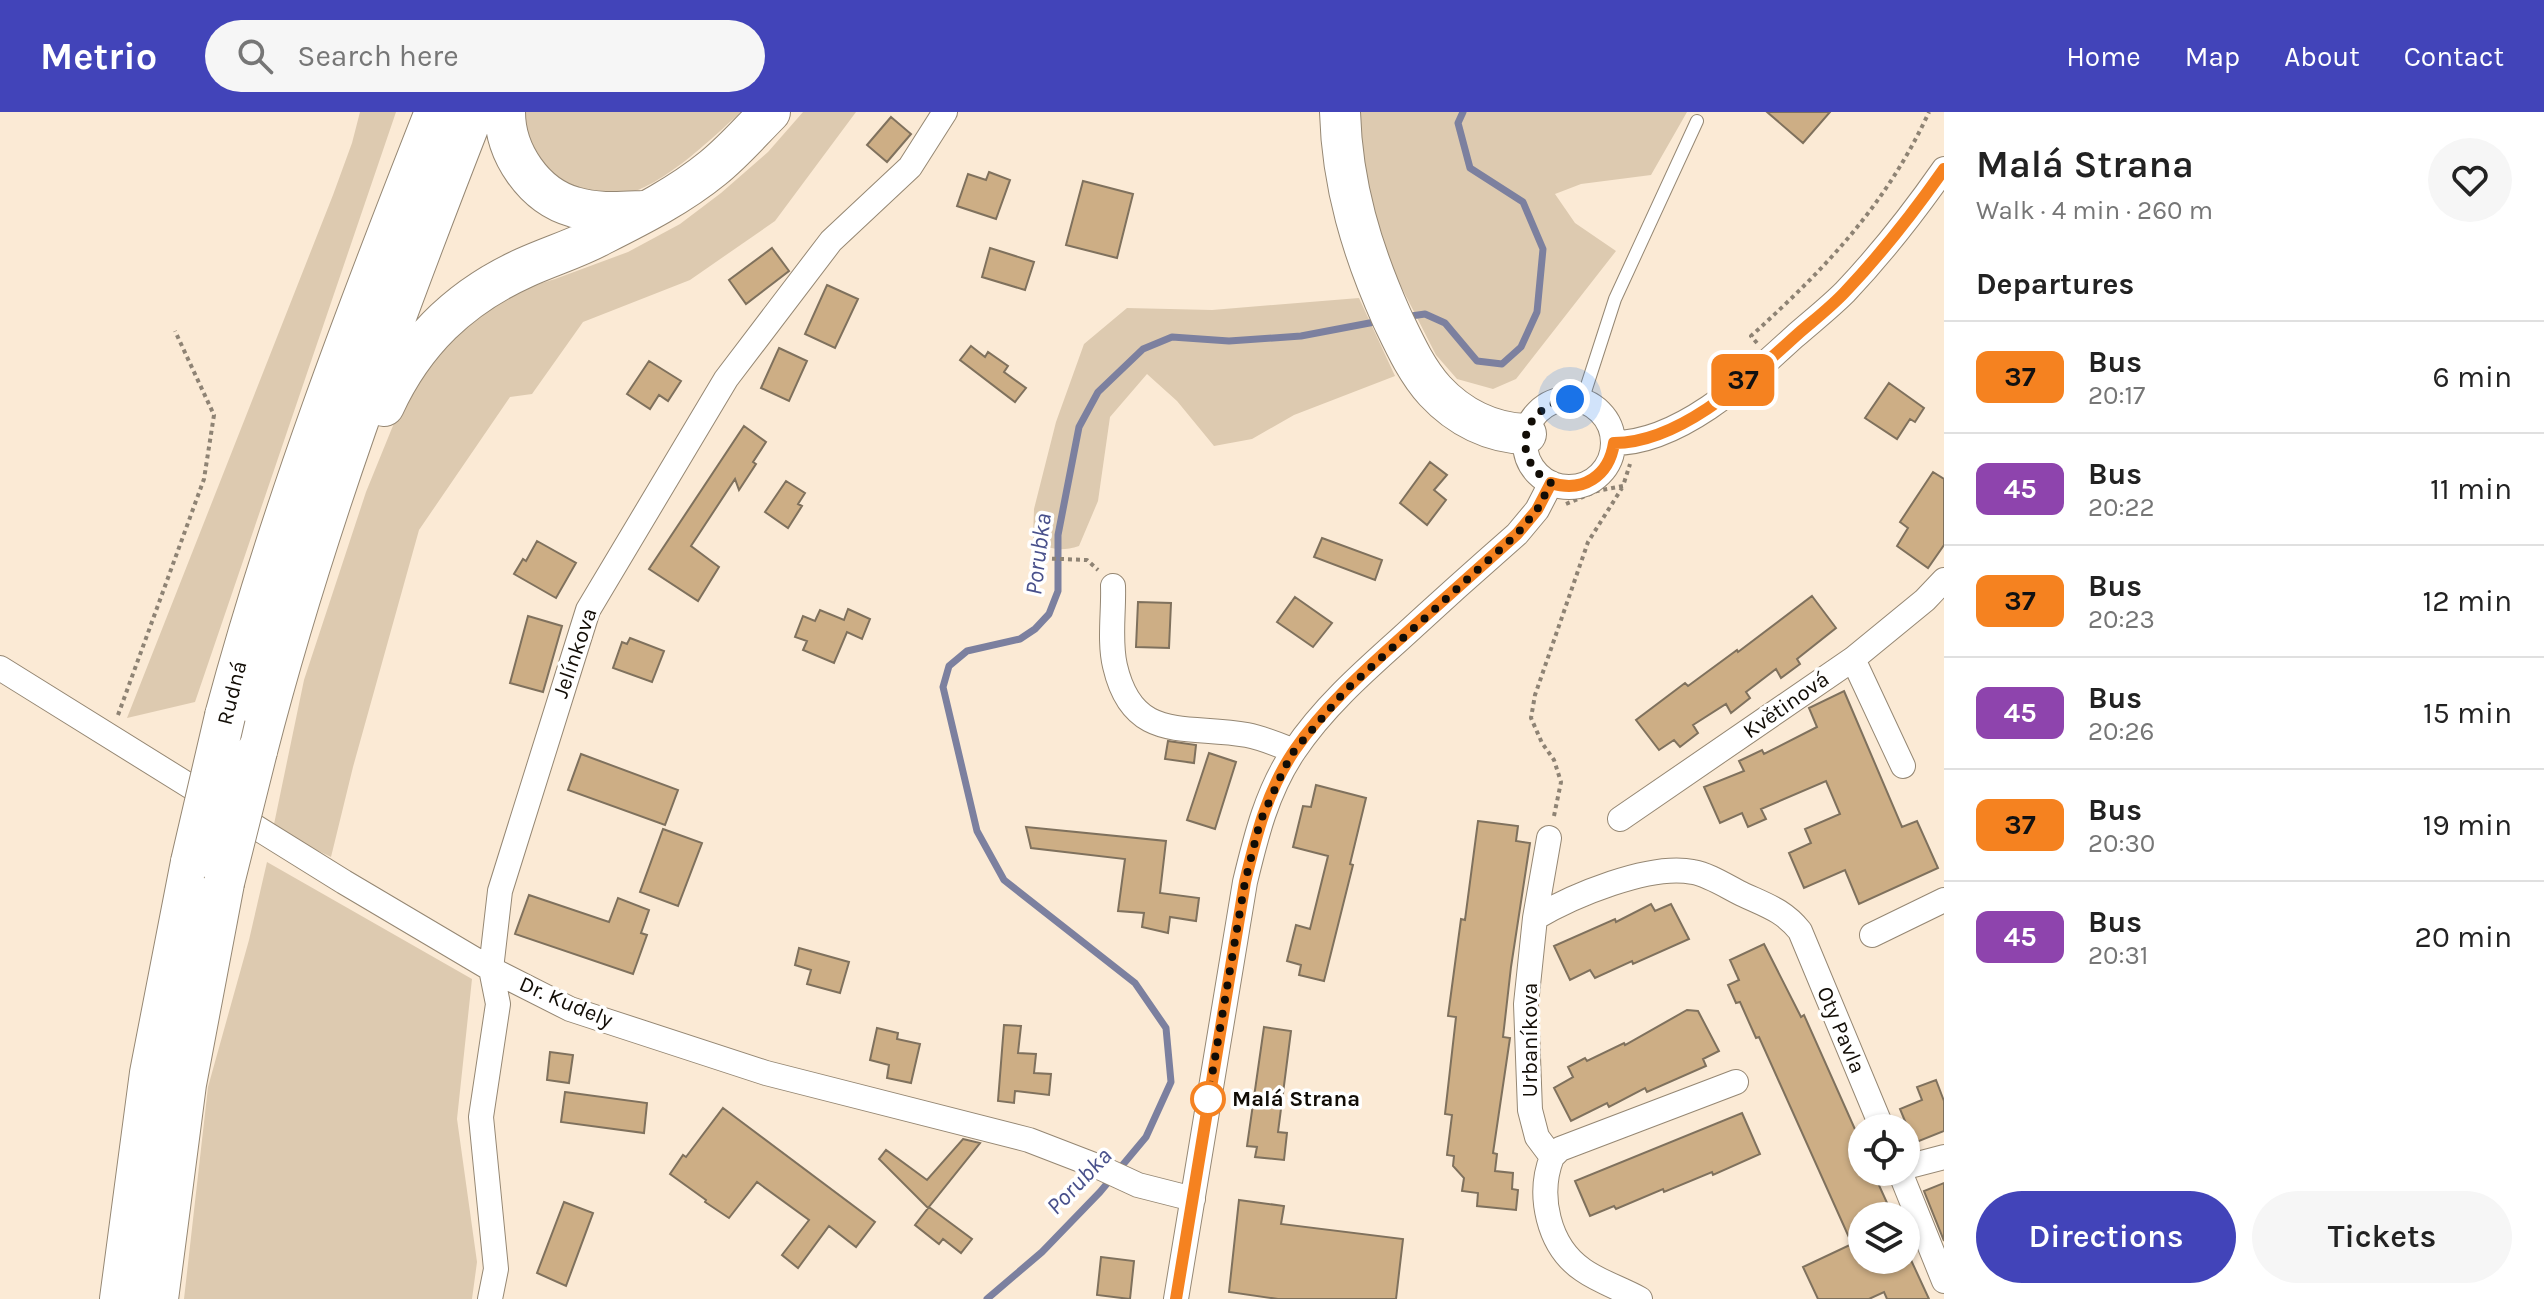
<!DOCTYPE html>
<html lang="en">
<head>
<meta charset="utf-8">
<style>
	:root { --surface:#fff; --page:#f6f6f6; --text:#222; --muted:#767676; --line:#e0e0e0; --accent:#4244b9 }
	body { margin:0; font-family:Karla,sans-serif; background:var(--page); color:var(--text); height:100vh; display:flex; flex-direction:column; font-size:30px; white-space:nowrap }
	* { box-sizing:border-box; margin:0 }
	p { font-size:26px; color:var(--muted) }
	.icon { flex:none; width:44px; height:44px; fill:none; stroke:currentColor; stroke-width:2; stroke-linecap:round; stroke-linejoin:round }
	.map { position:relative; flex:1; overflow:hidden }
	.drawer { display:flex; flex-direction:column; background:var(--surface); width:600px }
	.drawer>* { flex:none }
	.badge { padding:0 16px; border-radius:12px; font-size:28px; line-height:52px }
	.fabs { position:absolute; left:1848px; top:1002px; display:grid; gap:16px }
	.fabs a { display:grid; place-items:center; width:72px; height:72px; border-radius:50%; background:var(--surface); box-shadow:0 2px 6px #0004; font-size:40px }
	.you { position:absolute; width:40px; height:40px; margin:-20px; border:6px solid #fff; border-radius:50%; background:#1a73e8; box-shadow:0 0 0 12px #1a73e833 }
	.map>.badge { position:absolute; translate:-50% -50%; box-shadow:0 0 0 4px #fff }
	h2 { padding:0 32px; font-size:30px; line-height:72px }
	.round { display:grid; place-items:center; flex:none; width:84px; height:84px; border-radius:42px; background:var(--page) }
	.headline { display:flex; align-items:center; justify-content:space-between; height:136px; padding:0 32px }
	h1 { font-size:38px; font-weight:600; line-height:60px }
	.button { display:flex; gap:16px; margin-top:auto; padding:16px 32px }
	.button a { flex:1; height:92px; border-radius:48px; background:var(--accent); color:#fff; font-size:32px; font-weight:600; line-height:92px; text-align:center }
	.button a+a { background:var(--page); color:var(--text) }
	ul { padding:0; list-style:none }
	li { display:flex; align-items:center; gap:24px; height:112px; padding:0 32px; border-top:2px solid var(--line) }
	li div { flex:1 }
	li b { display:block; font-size:30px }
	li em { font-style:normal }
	li .badge { min-width:88px; font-weight:700; text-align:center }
	header { display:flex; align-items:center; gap:48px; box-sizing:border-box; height:112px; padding:0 40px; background:var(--accent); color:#fff }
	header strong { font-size:38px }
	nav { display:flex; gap:44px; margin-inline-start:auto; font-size:28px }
	.search { width:560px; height:72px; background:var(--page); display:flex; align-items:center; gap:20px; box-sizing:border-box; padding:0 28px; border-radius:44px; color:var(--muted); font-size:30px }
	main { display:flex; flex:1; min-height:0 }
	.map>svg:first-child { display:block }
	.green { fill:#ddcab0 }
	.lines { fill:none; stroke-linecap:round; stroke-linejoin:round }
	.stream { stroke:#7c809f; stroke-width:7 }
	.building { fill:#cdae85; stroke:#7f715d; stroke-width:2 }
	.service-casing { stroke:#958773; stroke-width:14 }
	.minor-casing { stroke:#958773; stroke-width:26 }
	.trunk-casing { stroke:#958773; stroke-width:42 }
	.path { stroke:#8e8374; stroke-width:4; stroke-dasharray:4 4; stroke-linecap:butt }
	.service { stroke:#fff; stroke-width:12 }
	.minor { stroke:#fff; stroke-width:24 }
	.trunk { stroke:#fff; stroke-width:40 }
	.trunk-bridge-casing { stroke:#958773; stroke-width:42; stroke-linecap:butt }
	.trunk-bridge { stroke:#fff; stroke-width:40 }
	.line-casing { stroke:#fff; stroke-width:18 }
	.line { stroke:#f58220; stroke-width:12 }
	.walk { stroke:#120d06; stroke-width:8; stroke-dasharray:0 14.4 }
	.stop-dot { fill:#fff; stroke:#f58220; stroke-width:4 }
	.labels { text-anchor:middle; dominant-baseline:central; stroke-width:7; stroke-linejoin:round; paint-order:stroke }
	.street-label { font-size:22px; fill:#120d06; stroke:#fff }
	.stop-label { font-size:22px; font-weight:bold; fill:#120d06; stroke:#fff; text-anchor:start }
	.water-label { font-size:24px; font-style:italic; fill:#48508b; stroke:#fff }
</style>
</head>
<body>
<header>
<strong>Metrio</strong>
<div class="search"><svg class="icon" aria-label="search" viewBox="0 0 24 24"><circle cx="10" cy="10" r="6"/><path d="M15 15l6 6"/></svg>Search here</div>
<nav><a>Home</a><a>Map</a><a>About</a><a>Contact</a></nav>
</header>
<main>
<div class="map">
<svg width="1944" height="1187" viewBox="0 0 1944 1187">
	<rect width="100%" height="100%" fill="#fbead5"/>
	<!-- green -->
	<path class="green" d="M360,0H396L195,590L127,606L333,83L352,31Z
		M520,0H741C697,39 618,123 556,69C549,63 538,56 533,48C526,35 524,14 520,0Z
		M803,0H856L775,109L690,168L583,210L532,282L510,285L419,418L353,655L331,745L273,717L304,568L366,380L403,289L455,216L506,182L555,167L628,140L680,112L721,81L768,40Z
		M1359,0H1687L1651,63L1581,72L1555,82L1575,111L1616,139L1516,267L1493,277L1457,267L1436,243L1378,129L1361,39Z
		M1359,186L1395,264L1294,303L1252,327L1214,334L1177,289L1147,262L1110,305L1098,389L1079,434C1060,440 1049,438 1033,426L1034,397L1056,310L1084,232L1127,196L1212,198Z
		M267,750L472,867L457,1007L477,1150L472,1187H184L208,975L249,828Z"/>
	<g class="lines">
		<!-- stream -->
		<path class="stream" d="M1404,205L1425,202L1445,211L1477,249L1502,252L1521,235L1537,200L1543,137L1523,90L1470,56L1458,11L1463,0
			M987,1187L1042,1140L1100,1080L1146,1025L1171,970L1166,916L1135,871L1004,768L977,719L943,575L949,554L967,539L1020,527L1035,517L1049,502L1058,479V423L1079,315L1098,280L1143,237L1172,225L1229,229L1301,224L1380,209"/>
	</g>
	<!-- building -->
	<path class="building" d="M1767,0H1830L1803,31Z
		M891,5L911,22L887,50L867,33Z
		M989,60L1010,68L996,107L957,94L968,62L986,68Z
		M1083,69L1133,82L1117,146L1066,133Z
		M772,136L789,159L746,192L729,168Z
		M990,136L1034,150L1025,178L982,165Z
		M827,173L858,187L835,236L805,222Z
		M971,234L985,245L988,240L1008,254L1004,260L1026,276L1015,290L960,248Z
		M779,236L807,249L789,289L761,276Z
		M649,249L681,269L668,289L659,283L650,297L627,282Z
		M1889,271L1924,296L1915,310L1910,307L1897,327L1865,306Z
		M744,314L766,330L753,350L756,352L739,378L735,367L691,434L719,455L698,489L649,457Z
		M1430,350L1447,363L1434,378L1446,388L1427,413L1400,391Z
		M1933,360L1944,367V433L1928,456L1897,434L1908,416L1900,410Z
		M786,369L805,381L798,392L802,394L788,416L765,400Z
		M1322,426L1382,448L1375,468L1314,445Z
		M537,429L576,451L556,486L514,462L523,447L526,449Z
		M1812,484L1836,516L1797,547L1800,552L1781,566L1776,557L1746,580L1750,586L1731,601L1726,592L1693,613L1698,621L1680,635L1674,628L1659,638L1636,608L1685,571L1688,574L1737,538L1738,540Z
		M1295,485L1332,511L1313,535L1277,510Z
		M1138,490L1171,491L1169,536L1136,535Z
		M848,497L870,507L862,527L847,520L834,551L803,538L807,529L795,525L803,504L815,509L820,498L844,508Z
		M528,504L562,514L543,580L510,571Z
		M630,526L664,539L652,570L613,556L622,530L627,532Z
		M1844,579L1902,715L1917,709L1938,756L1859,792L1845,758L1804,776L1789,741L1811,731L1805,717L1840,702L1826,669L1761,697L1766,707L1748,715L1742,701L1720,711L1704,675L1744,659L1739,649L1762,638L1764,642L1817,615L1809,596Z
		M1168,629L1196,633L1194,651L1165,647Z
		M1209,641L1236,650L1215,717L1187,708Z
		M581,642L678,678L665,713L568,678Z
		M1316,673L1366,686L1350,752L1353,753L1324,869L1299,863L1301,853L1287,849L1296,813L1310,817L1328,744L1293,735L1303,694L1311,695Z
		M1478,709L1518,714L1516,729L1530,731L1511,855L1503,925L1510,926L1493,1041L1497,1042L1495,1059L1513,1061L1512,1077L1518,1078L1516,1098L1477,1094L1478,1081L1462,1079L1464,1066L1453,1054L1454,1044L1447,1043L1452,1003L1445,1002L1456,905L1448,904L1461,807L1465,808Z
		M1026,715L1166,729L1160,781L1199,786L1196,809L1170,805L1168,821L1142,815L1144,801L1118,799L1125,747L1031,736Z
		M663,717L702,731L678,794L640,780Z
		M529,783L609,810L618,786L649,798L641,821L647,823L633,862L515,822Z
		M1651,792L1655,799L1671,792L1689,827L1633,852L1632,849L1595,866L1590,858L1570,868L1554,834L1615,807L1616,810Z
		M1764,832L1801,905L1804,903L1862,1033V1060H1873L1893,1104H1862V1148H1911L1929,1187H1887L1884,1180L1869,1187H1818L1803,1155L1852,1132L1759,925L1756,926L1740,890L1736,891L1728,873L1739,868L1730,848Z
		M799,836L849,850L840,881L807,872L811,858L795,853Z
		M1687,898L1698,899L1719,939L1703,947L1706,954L1647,980L1645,976L1609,995L1607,991L1571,1009L1554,976L1573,965L1568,955L1585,946L1587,949L1624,931L1625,933Z
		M1004,913L1021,914L1018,941L1036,942L1034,961L1051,962L1049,983L1015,979L1014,991L998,989Z
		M1264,915L1291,919L1278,1020L1287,1021L1284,1048L1255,1045L1257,1035L1247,1034Z
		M877,916L898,921L897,927L920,932L911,971L887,966L889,953L870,948Z
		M550,940L573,943L569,971L547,968Z
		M1936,968L1944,989V1019L1914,1031L1900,997L1922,988L1917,975Z
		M565,980L647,991L644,1021L561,1010Z
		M723,996L875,1110L856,1135L829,1114L798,1156L782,1143L809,1108L757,1070L729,1106L705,1090L706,1088L670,1062L683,1043L686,1045Z
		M1742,1001L1760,1042L1713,1063L1712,1060L1664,1080L1663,1077L1616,1097L1614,1094L1590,1104L1575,1069Z
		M963,1027L980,1031L928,1096L879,1047L886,1038L927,1068Z
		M1944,1071V1129L1924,1079Z
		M1239,1088L1284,1094L1281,1112L1403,1127L1396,1187H1278L1229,1180Z
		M564,1090L593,1101L566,1174L537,1161Z
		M929,1095L972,1127L961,1141L943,1127L939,1132L915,1113Z
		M1101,1145L1134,1149L1130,1187L1097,1183Z"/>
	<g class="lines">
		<!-- service casing -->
		<g class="service-casing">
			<path id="service" d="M1582,289L1615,187L1697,9"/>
		</g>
		<!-- minor casing -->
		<g class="minor-casing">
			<path id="minor" d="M1525 331a44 44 0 1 1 88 0a44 44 0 1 1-88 0Z
				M1614,331C1680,331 1748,267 1794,225C1811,210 1829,196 1845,180C1881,142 1914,100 1944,57
				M1113,474C1114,499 1109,529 1115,554C1133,632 1186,612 1247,623C1263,626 1279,633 1294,639
				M1853,547L1903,654
				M0,556L344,770L491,857L570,897L766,961L1029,1028L1099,1055L1138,1073L1193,1087
				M1620,707L1853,547L1925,488L1944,468
				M1535,806L1549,726
				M1872,823L1944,788
				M1552,1045L1560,1037L1736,970
				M1906,1055L1944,1045
				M1900,1060L1944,1169
				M490,1187L496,1157L481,1005L498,892L491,857L500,779L588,498L726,267L831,129L910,55L945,0
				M1176,1187L1245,770C1256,724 1267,679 1294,639C1322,597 1361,562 1399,528C1438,492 1477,457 1517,422L1537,398L1551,371
				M1640,1187C1622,1177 1600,1170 1583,1158C1548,1134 1537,1083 1552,1045L1537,1025L1530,998L1526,892L1535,806C1572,784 1650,751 1693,760C1710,763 1729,776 1744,783C1768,794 1784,799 1800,819L1882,1016"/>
		</g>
		<!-- trunk casing -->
		<g class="trunk-casing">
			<path id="trunk" d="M505,0C505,41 534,84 574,95C597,102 620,100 643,99
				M1340,0C1342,73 1362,139 1392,206C1404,231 1416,258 1435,279C1459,305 1491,321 1526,322
				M384,294C414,229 460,185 524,156C550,144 578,136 603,122C641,103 680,83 713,56C734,39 751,19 770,0
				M225,604C280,398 357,198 435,0
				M257,639C313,421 392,210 474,0
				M120,1187L150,961L191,750
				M158,1187L186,972L224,771"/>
		</g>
		<!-- path -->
		<path class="path" d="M1757,231L1751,224C1826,156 1886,93 1929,0
			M1566,392L1597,379L1623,374L1630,352
			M1036,446L1087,448L1098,458
			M118,603L204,367L214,303L175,219
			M1554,704L1561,670L1554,648L1542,631L1531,606L1535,583L1588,430L1622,376"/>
		<!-- service -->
		<use href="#service" class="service"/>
		<!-- minor -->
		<use href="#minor" class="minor"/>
		<!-- trunk -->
		<use href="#trunk" class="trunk"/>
		<!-- trunk-bridge casing -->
		<g class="trunk-bridge-casing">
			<path id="trunk-bridge" d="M191,750L225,604
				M224,771L257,639"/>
		</g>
		<!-- trunk-bridge -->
		<use href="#trunk-bridge" class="trunk-bridge"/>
	</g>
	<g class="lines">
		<!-- line casing -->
		<g class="line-casing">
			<path id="line" d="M1176,1187L1245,770C1256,724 1267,679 1294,639C1324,595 1364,559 1403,524C1441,490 1479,456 1517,422L1537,398L1551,371C1583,381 1609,364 1614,331C1682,331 1751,264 1799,221C1814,208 1831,195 1845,180C1881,142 1914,100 1944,57"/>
		</g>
		<!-- line -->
		<use href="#line" class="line"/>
		<!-- walk -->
		<path class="walk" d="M1208,987L1245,770L1260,710L1284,657L1294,639L1345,579L1517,422L1537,398L1551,371C1508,345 1522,294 1570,287"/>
	</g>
	<!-- markers -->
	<circle class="stop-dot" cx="1208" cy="987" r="16"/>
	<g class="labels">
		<!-- street labels -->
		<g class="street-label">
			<text transform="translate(575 541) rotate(-71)">Jelínkova</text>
			<text transform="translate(232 581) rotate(-76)">Rudná</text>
			<text transform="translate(1786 593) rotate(-35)">Květinová</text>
			<text transform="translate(566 890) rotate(23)">Dr. Kudely</text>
			<text transform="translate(1841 918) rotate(67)">Oty Pavla</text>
			<text transform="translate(1530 928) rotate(-90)">Urbaníkova</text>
		</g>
		<!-- stop labels -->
		<g class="stop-label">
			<text x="1232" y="987">Malá Strana</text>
		</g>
		<!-- water labels -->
		<g class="water-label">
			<text transform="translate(1038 442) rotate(-83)">Porubka</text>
			<text transform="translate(1079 1069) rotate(-46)">Porubka</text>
		</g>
	</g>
</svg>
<div class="fabs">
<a><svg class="icon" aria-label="locate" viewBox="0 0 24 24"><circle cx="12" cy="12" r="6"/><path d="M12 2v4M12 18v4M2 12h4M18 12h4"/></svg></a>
<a><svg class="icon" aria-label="layers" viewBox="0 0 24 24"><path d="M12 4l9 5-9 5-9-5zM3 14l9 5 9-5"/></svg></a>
</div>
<div class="you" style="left:1570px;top:287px"></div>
<b class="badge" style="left:1743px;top:268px;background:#f58220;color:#111">37</b>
</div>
<section class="drawer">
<div class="headline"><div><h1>Malá Strana</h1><p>Walk · 4 min · 260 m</p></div><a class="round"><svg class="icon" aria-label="heart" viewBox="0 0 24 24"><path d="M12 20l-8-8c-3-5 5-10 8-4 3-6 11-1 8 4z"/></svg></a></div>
<h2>Departures</h2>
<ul>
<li><span class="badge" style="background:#f58220;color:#111">37</span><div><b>Bus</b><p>20:17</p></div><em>6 min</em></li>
<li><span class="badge" style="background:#8e44ad;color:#fff">45</span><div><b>Bus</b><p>20:22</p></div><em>11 min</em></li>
<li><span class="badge" style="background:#f58220;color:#111">37</span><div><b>Bus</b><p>20:23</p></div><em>12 min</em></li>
<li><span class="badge" style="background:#8e44ad;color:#fff">45</span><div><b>Bus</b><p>20:26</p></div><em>15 min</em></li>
<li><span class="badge" style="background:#f58220;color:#111">37</span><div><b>Bus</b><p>20:30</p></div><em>19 min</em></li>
<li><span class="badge" style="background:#8e44ad;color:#fff">45</span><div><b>Bus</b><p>20:31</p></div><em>20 min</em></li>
</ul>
<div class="button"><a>Directions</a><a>Tickets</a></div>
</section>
</main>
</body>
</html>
